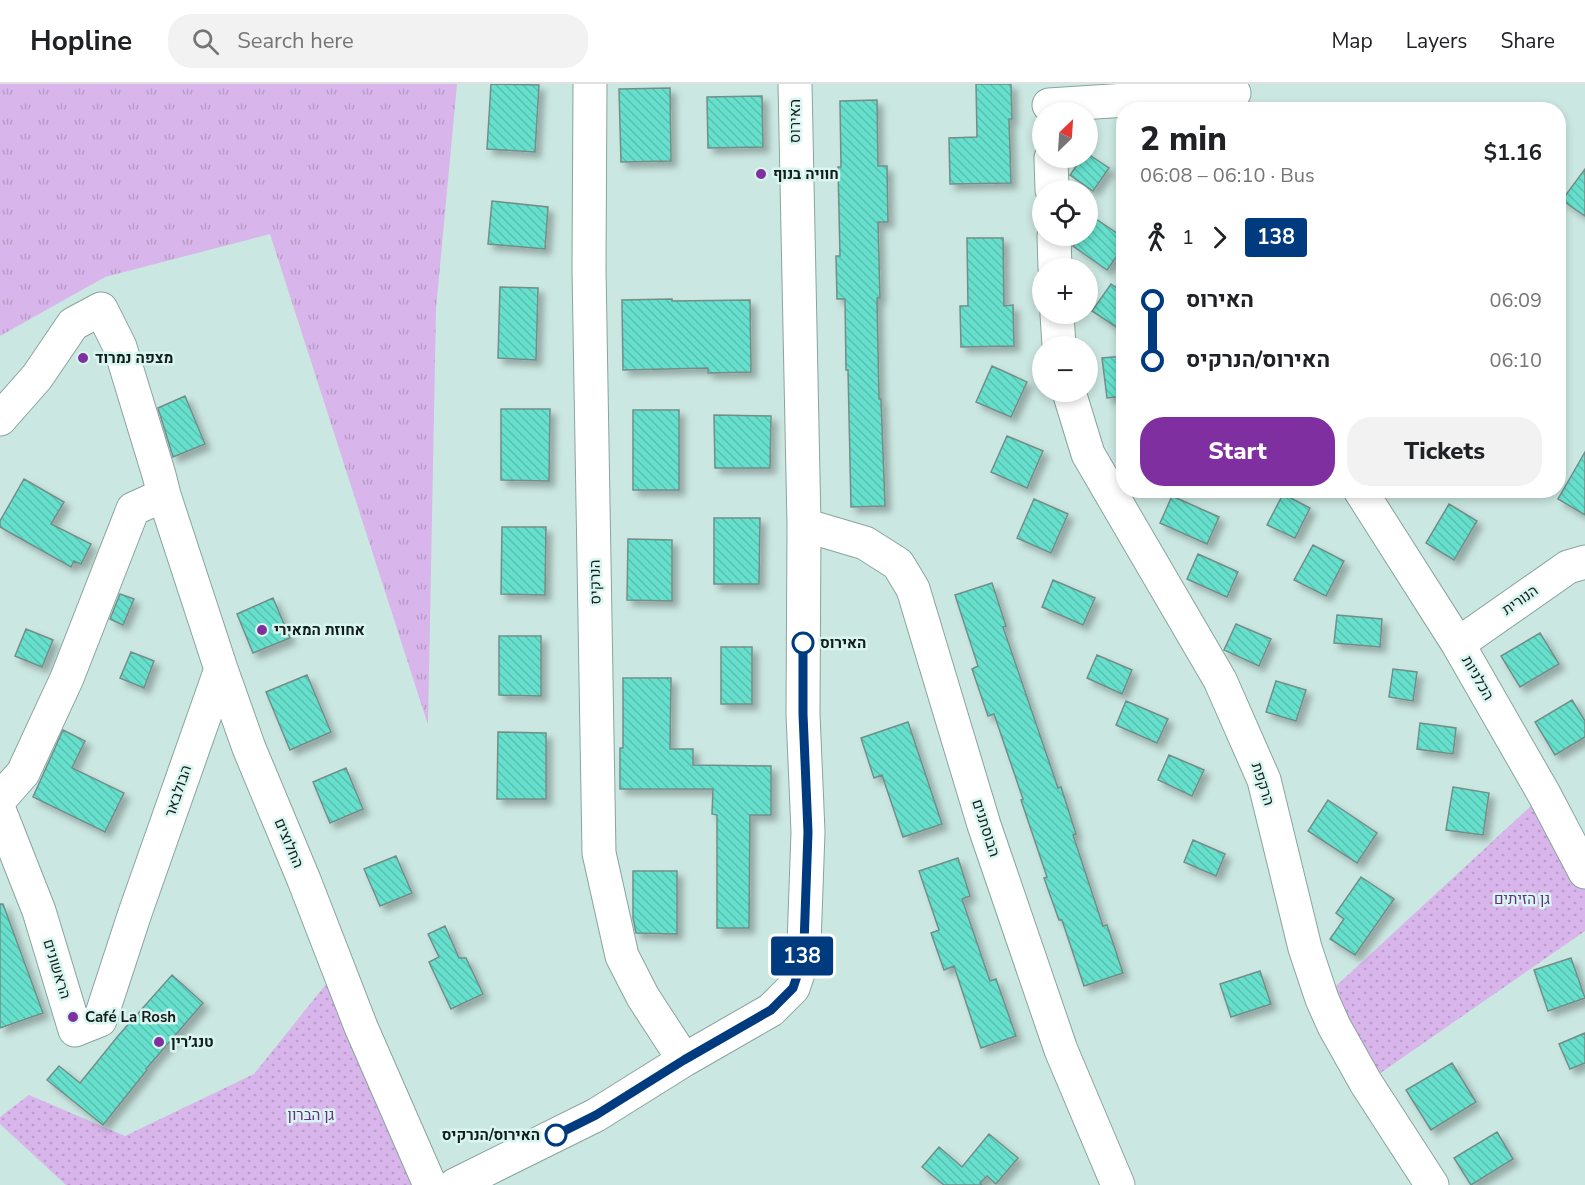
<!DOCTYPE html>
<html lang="en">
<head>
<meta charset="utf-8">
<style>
	:root { --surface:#fff; --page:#f2f2f2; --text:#202124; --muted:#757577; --line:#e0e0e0; --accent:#7f2fa0 }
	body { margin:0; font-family:"Nunito Sans",Heebo,sans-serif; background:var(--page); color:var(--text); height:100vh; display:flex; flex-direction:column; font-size:22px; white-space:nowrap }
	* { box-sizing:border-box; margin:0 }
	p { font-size:20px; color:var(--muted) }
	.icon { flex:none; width:33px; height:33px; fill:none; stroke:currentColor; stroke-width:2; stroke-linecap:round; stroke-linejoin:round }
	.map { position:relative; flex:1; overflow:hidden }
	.side { position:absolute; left:1116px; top:18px; width:450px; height:396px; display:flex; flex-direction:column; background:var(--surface); border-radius:24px; box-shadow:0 3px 9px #0003 }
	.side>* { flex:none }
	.badge { padding:0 12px; border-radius:4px; font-size:21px; line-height:39px }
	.needle { width:39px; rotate:25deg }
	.fabs { position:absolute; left:1032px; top:18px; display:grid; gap:12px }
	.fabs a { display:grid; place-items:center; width:66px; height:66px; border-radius:50%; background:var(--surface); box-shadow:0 3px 9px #0003; font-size:30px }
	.map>.badge { position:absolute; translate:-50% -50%; box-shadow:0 0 0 3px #fff }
	.legs { display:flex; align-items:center; gap:9px; height:66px; padding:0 24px; font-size:20px }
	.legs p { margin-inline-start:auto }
	.summary { display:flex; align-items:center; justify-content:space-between; height:102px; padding:0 24px }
	h1 { font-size:33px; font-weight:800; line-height:45px }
	.button { display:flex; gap:12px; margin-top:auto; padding:12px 24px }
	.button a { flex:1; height:69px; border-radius:24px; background:var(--accent); color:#fff; font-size:24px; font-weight:800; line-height:69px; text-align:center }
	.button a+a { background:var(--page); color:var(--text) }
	ul { padding:0 24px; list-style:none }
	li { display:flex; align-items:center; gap:21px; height:60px; font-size:22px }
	li i { display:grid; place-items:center; width:9px; height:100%; margin:0 8px; background:currentColor }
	li i::after { content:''; width:15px; height:15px; margin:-8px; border:4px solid; border-radius:50%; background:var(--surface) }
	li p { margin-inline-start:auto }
	li:first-child i { background:linear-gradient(#0000 50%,currentColor 0) }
	li:last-child i { background:linear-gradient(currentColor 50%,#0000 0) }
	header { display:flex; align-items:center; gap:36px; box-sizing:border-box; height:84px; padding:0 30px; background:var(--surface); border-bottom:2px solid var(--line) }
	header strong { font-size:28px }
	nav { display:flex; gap:33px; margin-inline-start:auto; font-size:21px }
	.search { width:420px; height:54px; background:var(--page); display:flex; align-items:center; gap:15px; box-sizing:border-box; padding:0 21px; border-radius:24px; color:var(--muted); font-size:22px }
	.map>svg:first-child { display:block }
	.grass { fill:url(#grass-tufts) }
	.park { fill:url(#park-dots) }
	.building { fill:url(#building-back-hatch); stroke:#738e88; stroke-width:1.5; filter:url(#shadow) }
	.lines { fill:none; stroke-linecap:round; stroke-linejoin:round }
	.minor-casing { stroke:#89a49e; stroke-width:35 }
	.minor { stroke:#fff; stroke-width:33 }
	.line-1-casing { stroke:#fff; stroke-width:14 }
	.line-1 { stroke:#003b80; stroke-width:9 }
	.poi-dot { fill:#7f2fa0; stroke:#d8f5ef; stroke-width:2 }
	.stop-1-dot { fill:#fff; stroke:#003b80; stroke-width:3 }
	.labels { text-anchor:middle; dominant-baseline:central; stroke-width:5; stroke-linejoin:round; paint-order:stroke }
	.street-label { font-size:15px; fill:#131e1c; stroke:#d8f5ef }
	.poi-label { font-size:15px; font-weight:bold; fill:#131e1c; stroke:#d8f5ef; text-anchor:start }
	.stop-label { font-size:15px; font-weight:bold; fill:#131e1c; stroke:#d8f5ef; text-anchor:start }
	.park-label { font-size:15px; fill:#682d82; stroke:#d8f5ef }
</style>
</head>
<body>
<header>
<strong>Hopline</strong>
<div class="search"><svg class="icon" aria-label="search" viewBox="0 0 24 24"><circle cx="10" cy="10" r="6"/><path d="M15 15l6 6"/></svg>Search here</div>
<nav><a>Map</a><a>Layers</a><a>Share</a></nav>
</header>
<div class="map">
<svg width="1585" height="1101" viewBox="0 0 1585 1101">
	<defs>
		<pattern id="grass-tufts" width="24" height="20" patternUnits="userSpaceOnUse" patternTransform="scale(1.5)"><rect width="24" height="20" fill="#d8b5ea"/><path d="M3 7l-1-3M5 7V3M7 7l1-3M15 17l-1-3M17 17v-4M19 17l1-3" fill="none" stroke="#b89bc8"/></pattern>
		<pattern id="park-dots" width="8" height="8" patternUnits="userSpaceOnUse" patternTransform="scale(1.5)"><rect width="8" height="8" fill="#d8b5ea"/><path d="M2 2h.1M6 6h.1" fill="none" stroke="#b89bc8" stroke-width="1.8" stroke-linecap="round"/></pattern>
		<pattern id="building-back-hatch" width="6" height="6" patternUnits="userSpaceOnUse" patternTransform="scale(1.5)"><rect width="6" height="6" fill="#66e0cd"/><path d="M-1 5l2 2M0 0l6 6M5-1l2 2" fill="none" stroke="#58c0af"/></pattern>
		<filter id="shadow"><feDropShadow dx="5.5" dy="5.5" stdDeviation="3" flood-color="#0004"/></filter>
	</defs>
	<rect width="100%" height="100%" fill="#cbe7e1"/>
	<!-- grass -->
	<path class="grass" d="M0,0H457L436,225L428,641L270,150L105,193L0,252Z"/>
	<!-- park -->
	<path class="park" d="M1544,710L1585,788V847L1366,999L1322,915Z
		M331,894L418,1101H66L0,1040V1033L29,1011L125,1052L254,990Z"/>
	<!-- building -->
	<path class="building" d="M491,0L539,1L535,68L487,65Z
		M976,0H1011L1012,35H1009L1011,99L950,100L949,54L977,53Z
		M670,4L671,77L621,78L619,5Z
		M762,12L763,63L708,64L707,13Z
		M877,16L878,82H887L888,138H878L880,214H877L879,315H881L885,422L851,423L848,286H846L845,215H837L836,172H840L838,83H841L840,17Z
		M1088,70L1109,84L1093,107L1070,91L1082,74H1088Z
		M1585,85V132L1562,116Z
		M492,117L548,123L545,165L488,160Z
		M1093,133L1124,154V162L1107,186L1073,162L1081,152H1088V142Z
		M967,154H1003L1004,222L1013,221L1014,262L961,263L960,222H968Z
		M1111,200L1124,209V248L1092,227Z
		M500,203L538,204L536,276L498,274Z
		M672,215V217L750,216L751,288L708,289V284L623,286L622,216Z
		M1124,272V312L1107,314L1102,274Z
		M992,282L1027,298L1011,333L976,318Z
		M185,312L205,360L173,373L158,324Z
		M501,325H550L549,397L501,396Z
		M633,326H679V406H633Z
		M714,331L771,332L770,384H715Z
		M1007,352L1043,367L1027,404L991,388Z
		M1585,368V431L1558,415Z
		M24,395L64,418L51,440L91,460L81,480L74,477L71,483L0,443V437Z
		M1283,410L1310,424L1295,454L1267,441Z
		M1172,412L1219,433L1207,460L1160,439Z
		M1034,415L1068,430L1051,469L1017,454Z
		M1449,420L1477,437L1454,476L1426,459Z
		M714,434H760L759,500H714Z
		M502,443H546L545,511L501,510Z
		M628,455L672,456V517L627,516Z
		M1313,461L1344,477L1326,512L1294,496Z
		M1198,470L1238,488L1227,513L1187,495Z
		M1053,496L1095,514L1083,541L1042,523Z
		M992,499L1006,542L1003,543L1058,704L1061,703L1076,750L1073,751L1103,842L1107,841L1123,889L1084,902L1062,836H1059L1044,794L1047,793L1021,716L1023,715L994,630L988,632L972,585L978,582L955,511Z
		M120,510L134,515L123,541L110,535Z
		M273,514L290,554L253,569L237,530Z
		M1337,531L1382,535L1380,563L1334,559Z
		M1236,540L1271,555L1259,582L1224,566Z
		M26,545L53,556L42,583L15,572Z
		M1540,549L1559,580L1520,603L1501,572Z
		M499,552H541V612L499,611Z
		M721,563H752V620H721Z
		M131,568L154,577L144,604L120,594Z
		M1097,571L1132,586L1122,610L1087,594Z
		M1393,585L1417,588L1413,617L1389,613Z
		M307,591L331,648L290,666L266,608Z
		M623,594H671L670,665H693V681L771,682V731H750L749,844H717V731L712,730L713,705H620V664H623Z
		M1276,597L1306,606L1296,637L1266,628Z
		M1572,616L1585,637V653L1555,671L1535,638Z
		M1126,617L1168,635L1157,659L1116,641Z
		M908,638L942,740L903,753L882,691L874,694L861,654Z
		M1420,639L1456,644L1453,670L1417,665Z
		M63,646L85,657L72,684L124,709L105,748L33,713Z
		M498,648L546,649V715H497Z
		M1169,671L1204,686L1192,712L1158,696Z
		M346,684L363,725L330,739L313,698Z
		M1453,703L1489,709L1483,751L1446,746Z
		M1328,716L1377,749L1357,779L1308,747Z
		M1193,756L1225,770L1216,792L1184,778Z
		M396,772L412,809L380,822L364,785Z
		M958,774L970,812L962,815L990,897L996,895L1016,952L981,964L954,882L944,886L931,849L939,846L919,787Z
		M633,787H677V850L636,849L633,834Z
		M1361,793L1394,815L1355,871L1330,855L1344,835L1336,829Z
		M0,820H3L43,929L0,944Z
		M445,842L459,874H466L483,910L451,925L429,878L439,873L428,850Z
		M1571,874L1585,914L1548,927L1534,886Z
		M1260,887L1271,920L1231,933L1220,900Z
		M172,891L203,919L146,985L147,986L103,1041L47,996L59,982L80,999L118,952Z
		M1585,949V979L1570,985L1559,960Z
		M1452,979L1476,1018L1431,1046L1406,1006Z
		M1497,1048L1513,1075L1471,1101L1454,1074Z
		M989,1050L1018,1074L996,1100L987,1092L980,1099L982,1101H944L922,1083L939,1063L962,1083Z"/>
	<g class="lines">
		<!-- minor casing -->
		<g class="minor-casing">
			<path id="minor" d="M590,0L589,185L599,769L622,872L643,913L684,976
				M1049,21L1234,9
				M1051,74L1052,106
				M1054,152L1055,184
				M1057,230L1059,262
				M1069,308L1088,370L1220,596L1264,696L1305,864L1322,915L1334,942L1366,999L1432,1101
				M0,335L37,293L73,240L101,225L120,263L159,391L164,411L221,585L249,664L304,796L361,943L430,1101
				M1360,406L1458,560L1544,710L1585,788
				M804,441L865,459L898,480L913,505L984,741L1061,966L1118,1101
				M1458,560L1568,483L1585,478
				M0,715L23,689L67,594L133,425L164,411
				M0,728L39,827L75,946L100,936L135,829L221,585
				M455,1101L596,1031L684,976L771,926L793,904L800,883L804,860L808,748L803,630L804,441L795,0"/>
		</g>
		<!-- minor -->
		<use href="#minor" class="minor"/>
	</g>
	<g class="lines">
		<!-- line-1 casing -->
		<g class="line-1-casing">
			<path id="line-1" d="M556,1051L596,1031L684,976L771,926L793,904L800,883L804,860L808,748L803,630V559"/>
		</g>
		<!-- line-1 -->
		<use href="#line-1" class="line-1"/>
	</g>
	<!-- markers -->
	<g class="poi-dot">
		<circle cx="761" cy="90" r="6"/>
		<circle cx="83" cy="274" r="6"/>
		<circle cx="262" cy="546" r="6"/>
		<circle cx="73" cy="933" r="6"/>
		<circle cx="159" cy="958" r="6"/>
	</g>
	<g class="stop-1-dot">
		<circle cx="803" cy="559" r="10"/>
		<circle cx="556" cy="1051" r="10"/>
	</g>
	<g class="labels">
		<!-- street labels -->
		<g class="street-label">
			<text transform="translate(795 37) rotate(-90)">האירוס</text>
			<text transform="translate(595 498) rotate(-91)">הנרקיס</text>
			<text transform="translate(1520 516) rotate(-35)">הנורית</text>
			<text transform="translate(1478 594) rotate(60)">הכלניות</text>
			<text transform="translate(1263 700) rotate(72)">הרקפת</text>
			<text transform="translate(178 707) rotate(-71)">הבולבאר</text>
			<text transform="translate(986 744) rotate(72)">הבוסתנים</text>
			<text transform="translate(289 759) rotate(67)">החלוצים</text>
			<text transform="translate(57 885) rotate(73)">הראשונים</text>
		</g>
		<!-- poi labels -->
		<g class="poi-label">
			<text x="773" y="90">חוויה בנוף</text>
			<text x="95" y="274">מצפה נמרוד</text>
			<text x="274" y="546">אחוזת המאירי</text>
			<text x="85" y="933">Café La Rosh</text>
			<text x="171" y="958">טנג׳רין</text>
		</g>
		<!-- stop labels -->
		<g class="stop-label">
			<text x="820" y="559">האירוס</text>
			<text x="540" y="1051" text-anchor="end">האירוס/הנרקיס</text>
		</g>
		<!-- park labels -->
		<g class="park-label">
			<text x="1522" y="815">גן הזיתים</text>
			<text x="311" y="1031">גן הברון</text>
		</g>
	</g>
</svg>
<div class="fabs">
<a><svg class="needle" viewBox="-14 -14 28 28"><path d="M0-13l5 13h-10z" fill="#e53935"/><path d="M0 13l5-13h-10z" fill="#757577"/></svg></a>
<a><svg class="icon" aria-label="locate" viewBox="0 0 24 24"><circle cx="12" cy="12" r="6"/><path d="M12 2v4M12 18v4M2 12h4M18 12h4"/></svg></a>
<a>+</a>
<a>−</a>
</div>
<b class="badge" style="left:802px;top:872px;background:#003b80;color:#fff">138</b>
<section class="side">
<div class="summary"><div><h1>2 min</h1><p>06:08 – 06:10 · Bus</p></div><b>$1.16</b></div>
<div class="legs"><svg class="icon" aria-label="walk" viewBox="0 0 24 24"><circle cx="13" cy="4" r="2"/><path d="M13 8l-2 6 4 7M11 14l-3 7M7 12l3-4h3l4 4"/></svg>1<svg class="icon" aria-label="forward" viewBox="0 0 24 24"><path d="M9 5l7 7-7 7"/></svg><b class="badge" style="background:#003b80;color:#fff">138</b></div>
<ul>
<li><i style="color:#003b80"></i><b>האירוס</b><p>06:09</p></li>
<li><i style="color:#003b80"></i><b>האירוס/הנרקיס</b><p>06:10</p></li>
</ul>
<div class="button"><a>Start</a><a>Tickets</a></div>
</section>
</div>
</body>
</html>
